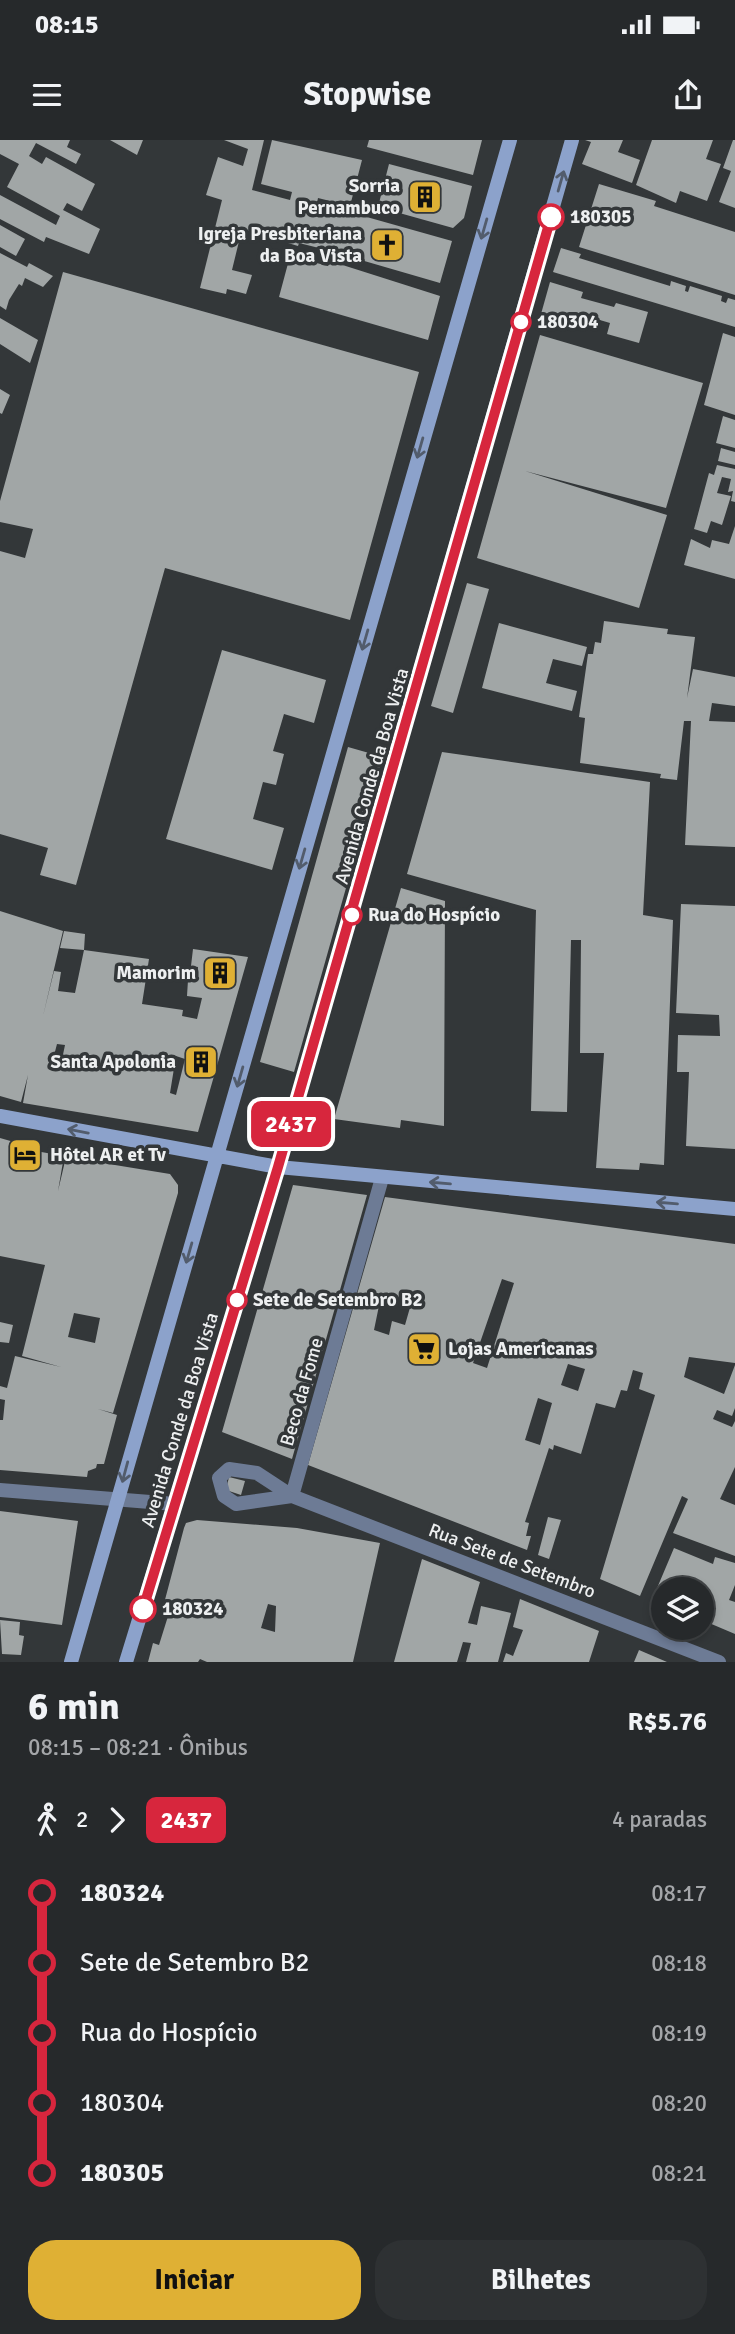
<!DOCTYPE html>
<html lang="pt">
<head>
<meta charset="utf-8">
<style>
	:root { --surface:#26292b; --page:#2e3133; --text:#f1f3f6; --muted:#a4a6a9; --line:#424547; --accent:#dfb034 }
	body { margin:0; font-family:Signika,sans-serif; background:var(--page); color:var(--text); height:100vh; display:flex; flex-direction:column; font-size:26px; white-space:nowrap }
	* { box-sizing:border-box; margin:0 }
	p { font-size:23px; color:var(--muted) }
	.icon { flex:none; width:38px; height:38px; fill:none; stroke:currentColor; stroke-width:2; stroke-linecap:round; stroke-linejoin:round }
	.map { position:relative; height:1522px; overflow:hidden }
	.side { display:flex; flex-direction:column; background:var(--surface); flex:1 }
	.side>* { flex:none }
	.badge { padding:0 14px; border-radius:10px; font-size:24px; line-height:46px }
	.buttons { position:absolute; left:651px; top:1437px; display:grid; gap:14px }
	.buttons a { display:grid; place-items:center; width:63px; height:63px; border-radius:50%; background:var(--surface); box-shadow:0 4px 10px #0003,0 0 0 2px var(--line); font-size:35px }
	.map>.badge { position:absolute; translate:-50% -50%; box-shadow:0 0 0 4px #fff }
	.legs { display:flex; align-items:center; gap:10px; height:77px; padding:0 28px; font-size:23px }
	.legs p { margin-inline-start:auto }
	.head { display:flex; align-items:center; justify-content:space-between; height:119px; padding:0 28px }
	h1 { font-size:38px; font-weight:800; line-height:52px }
	.cta { display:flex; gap:14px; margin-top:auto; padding:14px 28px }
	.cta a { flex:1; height:80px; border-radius:28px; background:var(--accent); color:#111; font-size:28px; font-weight:800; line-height:80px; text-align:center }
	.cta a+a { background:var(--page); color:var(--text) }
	ul { padding:0 28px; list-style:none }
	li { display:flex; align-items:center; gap:24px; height:70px; font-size:26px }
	li i { display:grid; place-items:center; width:10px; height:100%; margin:0 9px; background:currentColor }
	li i::after { content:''; width:18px; height:18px; margin:-9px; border:5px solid; border-radius:50%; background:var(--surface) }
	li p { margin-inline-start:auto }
	li:first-child i { background:linear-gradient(#0000 50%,currentColor 0) }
	li:last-child i { background:linear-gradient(currentColor 50%,#0000 0) }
	.status { display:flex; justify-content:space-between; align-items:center; height:49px; padding:0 35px; background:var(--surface); direction:ltr }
	.status svg { height:19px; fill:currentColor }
	header { display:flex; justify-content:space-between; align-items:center; height:91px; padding:0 28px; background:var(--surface); font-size:32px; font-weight:800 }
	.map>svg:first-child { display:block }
	.building { fill:#a1a6a6; fill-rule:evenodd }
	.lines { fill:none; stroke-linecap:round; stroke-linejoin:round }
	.street { stroke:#6d7b95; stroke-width:14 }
	.secondary { stroke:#8ca2cb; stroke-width:14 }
	.oneway { stroke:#525c6c }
	.line-1-casing { stroke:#fff; stroke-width:16 }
	.line-1 { stroke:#d7263d; stroke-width:10 }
	.stop-1-dot { fill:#fff; stroke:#d7263d; stroke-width:3.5 }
	.labels { text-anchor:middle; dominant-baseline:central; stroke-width:7; stroke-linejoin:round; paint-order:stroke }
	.poi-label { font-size:19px; font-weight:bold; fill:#edeff0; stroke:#333739; text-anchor:end }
	.stop-label { font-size:19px; font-weight:bold; fill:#edeff0; stroke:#333739; text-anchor:start }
	.street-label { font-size:19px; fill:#edeff0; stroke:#333739 }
</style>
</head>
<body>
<div class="status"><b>08:15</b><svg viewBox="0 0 49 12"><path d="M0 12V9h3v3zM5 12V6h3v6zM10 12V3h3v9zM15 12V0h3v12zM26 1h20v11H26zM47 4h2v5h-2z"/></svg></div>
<header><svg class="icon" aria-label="menu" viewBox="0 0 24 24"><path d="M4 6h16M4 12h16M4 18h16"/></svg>Stopwise<svg class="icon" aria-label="share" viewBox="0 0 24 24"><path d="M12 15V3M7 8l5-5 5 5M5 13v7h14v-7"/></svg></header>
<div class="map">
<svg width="735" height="1522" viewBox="0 0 735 1522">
	<rect width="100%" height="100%" fill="#333739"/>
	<!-- building -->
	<path class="building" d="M0,0H70L67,7L81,14L76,24L36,3L29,16L42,24L46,17L95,44L82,71L67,63L63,70L100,89L89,114L46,97L44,102L0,79V55L56,85L60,76L7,47L19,24L0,14Z
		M110,0H143L137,15Z
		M224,0H264L252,50L290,60L292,52L261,44L272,0L362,20L350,66L318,58L317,63L452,101L440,143L323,109L299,103L298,106L242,89L232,130L252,135L246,154L227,149L226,154L200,148L222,60L206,55L218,17L243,26L248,9Z
		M369,0H482L473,35L367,7Z
		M585,0H623L618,12L640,20L632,43L582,24L591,2Z
		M652,0H713L706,19L721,24L707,61L680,51L676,63L636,45Z
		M733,0H735V68L719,62L731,31L723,28Z
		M389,24L472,46L464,78L453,88L378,67Z
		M599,44L656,61L654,66L735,92V155L579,107Z
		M0,85L25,99L16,116L0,107Z
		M561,108L581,114L579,118L670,146L671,141L686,146L685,151L688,152L690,146L722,156L721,161L726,163L728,158L735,160V187L553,132Z
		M0,113L27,127L29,123L53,136L43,147L25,138L22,146L19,144L9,160L6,170L0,166Z
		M290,116L328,126L330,121L440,156L428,200L279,157Z
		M63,132L419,232L350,480L165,428L76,745L40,735L48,708L0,694V411L25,418L33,389L0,382V361Z
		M550,142L583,152L581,158L614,167L616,163L648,172L639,203L607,194L610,183L576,173L573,183L541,174Z
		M0,178L38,200L30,223L0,204Z
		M723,193L735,197V275L704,265Z
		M540,195L703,243L666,368L525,331L667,375L639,468L477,418Z
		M0,249L10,255L2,274L0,273Z
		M723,276L735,280V308L716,303Z
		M721,308L735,312V325L718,321Z
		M717,325L735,329V362L731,361L733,351L728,352L731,339L722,337L717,353L731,356L722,385L711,381L707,393L694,389L709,333L714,335Z
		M735,386V439L684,425L691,399L710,408L712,400L729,404Z
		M467,443L489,449L453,573L431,566Z
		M604,481L668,489L667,494L695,497L687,558L693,529L735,537V566L712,563L709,581L735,582V707L685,705L691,581H684L677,640L660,638L661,634L580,623L585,578L579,577L588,514H593L595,502L601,503Z
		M499,483L587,507L582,526L553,519L546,543L577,551L572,571L482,548Z
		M222,510L326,540L314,583L284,574L273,611L284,614L276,645L263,642L253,679L284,688L272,730L166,699Z
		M348,607L383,617L294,932L260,922Z
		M442,612L650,642L643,775L673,780L664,1025L640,1023L639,1030L596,1028L604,913H580L581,800H571L567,972L531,971L536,770L407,734Z
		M401,748L445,761L444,986L401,980L400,988L334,979Z
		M681,764L735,766V1009L686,1006L689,932H677L678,895L720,896L719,875L676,873Z
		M0,771L63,791L43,876L54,831L61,832L58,851L75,853L84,810L60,808L64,791L85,794L84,810L149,819L142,864L183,870L182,876L197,879L202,858L187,856L188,840L197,841L198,827L191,826L193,809L248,817L198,992L23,963L28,935L21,962L0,956ZM57,904L65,905L60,929L51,927ZM176,916L185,919L176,955L170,953Z
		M0,998L14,1002L13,1007L64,1016L58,1051L66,1017L170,1034L178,1045V1053L113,1273L98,1269L117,1275L104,1324H97L96,1328L88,1331L87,1337L0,1330V1280H3L5,1260L0,1259V1246L7,1248L15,1216L61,1227L22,1216L45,1125L0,1116ZM74,1173L100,1178L95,1203L68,1197Z
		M293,1045L367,1055L292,1319L222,1292Z
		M385,1057L735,1104V1223L689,1217L684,1237L724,1254L735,1225V1268L732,1276L717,1270L713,1279L732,1287L735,1281V1327L720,1359L735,1365V1416L673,1393L688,1359L682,1356L640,1456L600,1439L655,1255L639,1249L643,1233L633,1230L627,1251L621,1250L615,1268L596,1263L581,1314L554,1305L553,1310L549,1308L525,1382L529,1383L526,1396H531L527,1410L308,1325ZM502,1139L514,1143L487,1228L473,1223ZM381,1156L411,1164L405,1185L392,1181L389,1195L374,1190ZM568,1224L585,1229L578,1251L561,1245ZM538,1258L552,1263L540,1305L525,1300Z
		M0,1182L13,1185L9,1203L0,1202Z
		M229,1337L245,1341L241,1355L226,1350Z
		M0,1371L78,1381L62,1485L0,1477Z
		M548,1377L561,1380L549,1419L538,1415Z
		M197,1380L297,1388L380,1403L353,1522H207L200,1519L198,1522H148L153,1503L159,1505L169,1473L162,1471L184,1388L186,1383ZM268,1464L276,1466L275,1492L261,1488Z
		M674,1408L713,1424L715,1417L735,1423V1445L729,1460L735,1462V1494L702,1480V1449H663V1465L652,1460Z
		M422,1419L480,1442L468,1483L477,1485L481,1466L511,1473L498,1522H466L471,1503L463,1502L457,1522H394Z
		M520,1459L599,1491L589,1522H503L506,1513L513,1516L523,1490L513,1487Z
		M0,1480L20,1482L19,1495L24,1496L21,1515L2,1514Z
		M639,1510L667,1522H634Z"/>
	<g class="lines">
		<!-- street -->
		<path class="street" d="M0,1350L175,1364
			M292,1356L236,1364L224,1356L219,1338L229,1329L257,1333L292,1356L719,1522
			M292,1356L382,1038"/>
		<!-- secondary -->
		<path class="secondary" d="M0,976L278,1027L735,1069
			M71,1522L510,0
			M126,1522L278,1027L572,0"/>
	</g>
	<!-- one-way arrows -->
	<defs><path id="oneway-shaft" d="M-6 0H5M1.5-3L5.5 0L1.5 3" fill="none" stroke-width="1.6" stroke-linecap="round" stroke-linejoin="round" transform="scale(1.75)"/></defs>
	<g class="oneway">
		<use href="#oneway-shaft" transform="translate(561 41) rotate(-74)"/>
		<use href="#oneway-shaft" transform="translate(484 89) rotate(106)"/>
		<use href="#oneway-shaft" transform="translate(420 308) rotate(106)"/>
		<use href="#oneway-shaft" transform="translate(365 500) rotate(106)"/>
		<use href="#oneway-shaft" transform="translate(302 719) rotate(106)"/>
		<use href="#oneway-shaft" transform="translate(240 937) rotate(106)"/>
		<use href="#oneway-shaft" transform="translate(78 991) rotate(-169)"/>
		<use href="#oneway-shaft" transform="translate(440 1043) rotate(-175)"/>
		<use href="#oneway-shaft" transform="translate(667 1063) rotate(-175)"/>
		<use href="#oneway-shaft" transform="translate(189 1113) rotate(106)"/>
		<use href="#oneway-shaft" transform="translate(125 1332) rotate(105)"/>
	</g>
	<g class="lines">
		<!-- line-1 casing -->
		<g class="line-1-casing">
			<path id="line-1" d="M143,1469L278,1027L551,77"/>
		</g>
		<!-- line-1 -->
		<use href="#line-1" class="line-1"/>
	</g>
	<!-- icons -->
	<defs>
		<g id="building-square" transform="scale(1.75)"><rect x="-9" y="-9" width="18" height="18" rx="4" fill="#dfb034" stroke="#333739"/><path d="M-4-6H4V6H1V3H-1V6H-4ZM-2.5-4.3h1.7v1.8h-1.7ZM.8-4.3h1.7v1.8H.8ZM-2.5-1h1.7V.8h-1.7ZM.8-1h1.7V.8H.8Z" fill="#111"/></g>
		<g id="church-square" transform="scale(1.75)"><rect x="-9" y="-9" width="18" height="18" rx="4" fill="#dfb034" stroke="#333739"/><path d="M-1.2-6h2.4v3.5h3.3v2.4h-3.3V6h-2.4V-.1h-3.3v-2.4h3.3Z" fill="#111"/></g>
		<g id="hotel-square" transform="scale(1.75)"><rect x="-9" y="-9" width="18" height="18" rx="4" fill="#dfb034" stroke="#333739"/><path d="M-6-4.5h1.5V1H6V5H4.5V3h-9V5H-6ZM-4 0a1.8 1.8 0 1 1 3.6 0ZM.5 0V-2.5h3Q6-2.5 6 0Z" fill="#111"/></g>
		<g id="supermarket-square" transform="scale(1.75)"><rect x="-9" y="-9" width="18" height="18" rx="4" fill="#dfb034" stroke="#333739"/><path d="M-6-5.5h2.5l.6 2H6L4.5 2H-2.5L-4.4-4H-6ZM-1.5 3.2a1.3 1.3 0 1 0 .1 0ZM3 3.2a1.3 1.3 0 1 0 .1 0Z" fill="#111"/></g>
	</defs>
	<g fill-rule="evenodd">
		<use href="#building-square" x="425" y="57"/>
		<use href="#church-square" x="387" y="105"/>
		<use href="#building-square" x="220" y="833"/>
		<use href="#building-square" x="201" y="922"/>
		<use href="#hotel-square" x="25" y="1015"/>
		<use href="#supermarket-square" x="424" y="1209"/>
	</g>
	<!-- markers -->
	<g class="stop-1-dot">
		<circle cx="551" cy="77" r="12"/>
		<circle cx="521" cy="182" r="9"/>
		<circle cx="352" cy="775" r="9"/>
		<circle cx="237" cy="1160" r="9"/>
		<circle cx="143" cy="1469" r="12"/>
	</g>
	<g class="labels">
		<!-- poi labels -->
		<g class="poi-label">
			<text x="400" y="46">Sorria<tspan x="400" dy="22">Pernambuco</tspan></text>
			<text x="362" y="94">Igreja Presbiteriana<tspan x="362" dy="22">da Boa Vista</tspan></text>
			<text x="196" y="833">Mamorim</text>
			<text x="176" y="922">Santa Apolonia</text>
			<text x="50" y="1015" text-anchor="start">Hôtel AR et Tv</text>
			<text x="448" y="1209" text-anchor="start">Lojas Americanas</text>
		</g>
		<!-- stop labels -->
		<g class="stop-label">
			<text x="570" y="77">180305</text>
			<text x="537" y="182">180304</text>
			<text x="368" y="775">Rua do Hospício</text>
			<text x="253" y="1160">Sete de Setembro B2</text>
			<text x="162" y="1469">180324</text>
		</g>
		<!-- street labels -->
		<g class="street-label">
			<text transform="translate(372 636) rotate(-74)">Avenida Conde da Boa Vista</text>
			<text transform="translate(302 1252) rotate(-74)">Beco da Fome</text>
			<text transform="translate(180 1280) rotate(-73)">Avenida Conde da Boa Vista</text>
			<text transform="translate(512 1421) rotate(21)">Rua Sete de Setembro</text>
		</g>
	</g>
</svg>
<div class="buttons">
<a><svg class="icon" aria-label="layers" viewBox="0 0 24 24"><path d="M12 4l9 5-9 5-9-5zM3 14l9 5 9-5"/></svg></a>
</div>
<b class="badge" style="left:291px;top:984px;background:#d7263d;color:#fff">2437</b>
</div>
<section class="side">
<div class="head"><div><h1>6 min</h1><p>08:15 – 08:21 · Ônibus</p></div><b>R$5.76</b></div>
<div class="legs"><svg class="icon" aria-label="walk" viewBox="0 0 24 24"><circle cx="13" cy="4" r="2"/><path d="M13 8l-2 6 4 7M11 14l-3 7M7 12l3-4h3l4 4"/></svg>2<svg class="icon" aria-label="forward" viewBox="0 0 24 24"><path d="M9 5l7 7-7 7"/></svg><b class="badge" style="background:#d7263d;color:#fff">2437</b><p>4 paradas</p></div>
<ul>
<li><i style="color:#d7263d"></i><b>180324</b><p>08:17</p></li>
<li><i style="color:#d7263d"></i><span>Sete de Setembro B2</span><p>08:18</p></li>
<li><i style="color:#d7263d"></i><span>Rua do Hospício</span><p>08:19</p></li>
<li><i style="color:#d7263d"></i><span>180304</span><p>08:20</p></li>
<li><i style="color:#d7263d"></i><b>180305</b><p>08:21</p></li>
</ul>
<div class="cta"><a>Iniciar</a><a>Bilhetes</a></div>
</section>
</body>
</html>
